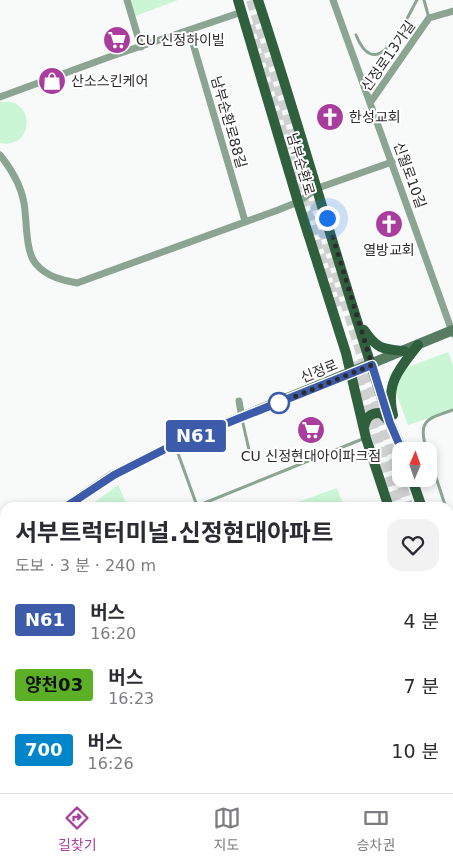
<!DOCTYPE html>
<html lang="ko">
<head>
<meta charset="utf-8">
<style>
	:root { --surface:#fff; --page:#f2f2f3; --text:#2b2b33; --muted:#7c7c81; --line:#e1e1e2; --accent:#a93d9d }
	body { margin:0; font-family:"DejaVu Sans","Noto Sans KR",sans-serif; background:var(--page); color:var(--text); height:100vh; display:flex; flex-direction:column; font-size:19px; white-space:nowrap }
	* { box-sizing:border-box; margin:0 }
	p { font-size:16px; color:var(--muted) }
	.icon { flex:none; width:28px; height:28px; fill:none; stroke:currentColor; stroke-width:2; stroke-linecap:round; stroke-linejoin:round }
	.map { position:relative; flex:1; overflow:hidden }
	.panel { position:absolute; left:0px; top:502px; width:454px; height:291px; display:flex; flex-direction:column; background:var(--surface); border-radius:15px 15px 0 0; box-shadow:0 2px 8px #0003 }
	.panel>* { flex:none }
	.badge { padding:0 10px; border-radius:4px; font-size:18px; line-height:32px }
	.needle { width:32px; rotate:2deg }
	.buttons { position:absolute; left:392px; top:442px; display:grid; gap:10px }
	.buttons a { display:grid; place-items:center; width:45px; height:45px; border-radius:10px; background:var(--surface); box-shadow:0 2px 8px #0003; font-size:25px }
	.you { position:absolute; width:25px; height:25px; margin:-12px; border:4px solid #fff; border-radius:50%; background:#1a73e8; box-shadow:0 0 0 8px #1a73e833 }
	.map>.badge { position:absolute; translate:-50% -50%; box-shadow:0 0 0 2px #fff }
	.round { display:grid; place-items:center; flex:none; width:52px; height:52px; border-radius:15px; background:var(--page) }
	.summary { display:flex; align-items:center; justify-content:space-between; height:85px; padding:0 15px }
	h1 { font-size:24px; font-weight:700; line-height:38px }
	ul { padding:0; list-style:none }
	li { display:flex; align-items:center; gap:15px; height:65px; padding:0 15px }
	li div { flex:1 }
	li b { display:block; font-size:19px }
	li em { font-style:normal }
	li .badge { min-width:55px; font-weight:700; text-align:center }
	.dock { display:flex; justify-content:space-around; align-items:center; height:70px; border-top:1px solid var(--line); background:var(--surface); font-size:14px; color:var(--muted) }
	.dock a { display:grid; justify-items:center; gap:2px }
	.dock .selected { color:var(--accent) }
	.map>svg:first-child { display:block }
	.green { fill:#caf6d5 }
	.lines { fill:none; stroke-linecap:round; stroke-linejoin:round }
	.primary-tunnel { stroke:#ced1cf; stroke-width:10; stroke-dasharray:10 5; stroke-linecap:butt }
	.service { stroke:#8ca592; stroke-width:3 }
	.minor { stroke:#8ca592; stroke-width:7 }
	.secondary { stroke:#577c61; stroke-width:10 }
	.primary { stroke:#305f3e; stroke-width:10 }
	.line-casing { stroke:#fff; stroke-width:11 }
	.line { stroke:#3d5bab; stroke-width:8 }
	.walk { stroke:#2b2c2b; stroke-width:5; stroke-dasharray:0 9 }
	.stop-dot { fill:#fff; stroke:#3d5bab; stroke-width:2.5 }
	.labels { text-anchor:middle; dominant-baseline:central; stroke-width:4; stroke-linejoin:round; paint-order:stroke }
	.poi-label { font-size:14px; fill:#2b2c2b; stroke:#fff; text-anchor:start }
	.street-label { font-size:14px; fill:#2b2c2b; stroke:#fff }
</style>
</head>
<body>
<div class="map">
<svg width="453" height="793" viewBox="0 0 453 793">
	<rect width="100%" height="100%" fill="#f7faf8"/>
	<!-- green -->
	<path class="green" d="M127,0H178L133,17Z
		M0,102C36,95 35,151 0,143Z
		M448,352L453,365V410L408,425L389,374Z
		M118,485L128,507H88Z
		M337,488L344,507H284Z
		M449,697L453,705V793H0V698L5,706V789H449Z"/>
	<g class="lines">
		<!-- primary-tunnel -->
		<path class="primary-tunnel" d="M251,0L409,508
			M250,25L338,312
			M353,362L399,508
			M449,611L453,619"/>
		<!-- service -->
		<path class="service" d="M424,0L429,18
			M356,35C377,87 405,21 417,0
			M242,419L249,450
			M175,445L197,506L365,438
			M427,451C417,421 426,419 453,410
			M429,456L446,508
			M449,516L453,529"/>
		<!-- minor -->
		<path class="minor" d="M127,0L141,47
			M333,0L453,334
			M189,30L245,221
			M0,97L109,57L242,12
			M370,103L429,18L453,11
			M0,155C12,170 21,185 24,203C27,219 25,252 36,264C47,277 62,280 77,283L278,210L298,202L318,188L392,162
			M239,401L242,418"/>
		<!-- secondary -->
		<path class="secondary" d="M64,508L113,475L175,444L453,330
			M0,553L5,549"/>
		<!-- primary -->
		<path class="primary" d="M238,0L298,202L346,353L366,438L389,508
			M258,0C304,139 342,281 389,420C393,431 399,440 402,451
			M364,330C377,349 382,349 404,351
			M393,415C385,383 400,368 418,345
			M364,427C366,418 370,412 381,413L388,420
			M412,479L422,508
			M449,581L453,592
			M449,633L453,645
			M449,666L453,677"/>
	</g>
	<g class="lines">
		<!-- line casing -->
		<g class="line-casing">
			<path id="line" d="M64,508L114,475L175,444L372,365L390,423L402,451"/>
		</g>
		<!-- line -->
		<use href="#line" class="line"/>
		<!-- walk -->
		<path class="walk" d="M279,403L372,365L327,218"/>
	</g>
	<!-- icons -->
	<defs>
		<g id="supermarket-disc" transform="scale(1.4375)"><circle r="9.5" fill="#a93d9d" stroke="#fff"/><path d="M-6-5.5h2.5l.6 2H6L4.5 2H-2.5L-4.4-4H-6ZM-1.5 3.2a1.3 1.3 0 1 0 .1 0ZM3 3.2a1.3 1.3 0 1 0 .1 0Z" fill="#fff"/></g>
		<g id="shop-disc" transform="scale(1.4375)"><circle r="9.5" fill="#a93d9d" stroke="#fff"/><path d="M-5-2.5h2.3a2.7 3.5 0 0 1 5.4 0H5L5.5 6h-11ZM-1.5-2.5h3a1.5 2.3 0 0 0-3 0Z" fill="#fff"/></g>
		<g id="church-disc" transform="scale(1.4375)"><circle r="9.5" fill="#a93d9d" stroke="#fff"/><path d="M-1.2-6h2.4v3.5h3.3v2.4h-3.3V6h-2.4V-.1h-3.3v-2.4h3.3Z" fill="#fff"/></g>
	</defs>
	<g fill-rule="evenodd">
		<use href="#supermarket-disc" x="117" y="40"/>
		<use href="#shop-disc" x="52" y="81"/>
		<use href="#church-disc" x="330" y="117"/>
		<use href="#church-disc" x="389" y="224"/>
		<use href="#supermarket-disc" x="311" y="430"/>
	</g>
	<!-- markers -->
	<circle class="stop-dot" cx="279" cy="403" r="10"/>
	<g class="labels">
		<!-- poi labels -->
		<g class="poi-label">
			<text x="136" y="40">CU 신정하이빌</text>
			<text x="71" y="81">산소스킨케어</text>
			<text x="349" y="117">한성교회</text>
			<text x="389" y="250" text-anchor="middle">열방교회</text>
			<text x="311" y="456" text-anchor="middle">CU 신정현대아이파크점</text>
		</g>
		<!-- street labels -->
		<g class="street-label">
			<text transform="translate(388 56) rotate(-55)">신정로13가길</text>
			<text transform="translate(229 122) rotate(74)">남부순환로88길</text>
			<text transform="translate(301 164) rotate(73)">남부순환로</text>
			<text transform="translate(410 175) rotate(70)">신월로10길</text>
			<text transform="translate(319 371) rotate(-22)">신정로</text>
		</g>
	</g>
</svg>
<div class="buttons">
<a><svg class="needle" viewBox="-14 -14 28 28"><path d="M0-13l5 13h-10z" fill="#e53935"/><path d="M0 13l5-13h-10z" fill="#7c7c81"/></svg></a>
</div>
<div class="you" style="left:327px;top:218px"></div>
<b class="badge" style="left:196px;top:436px;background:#3d5bab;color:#fff">N61</b>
<section class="panel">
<div class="summary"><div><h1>서부트럭터미널.신정현대아파트</h1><p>도보 · 3 분 · 240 m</p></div><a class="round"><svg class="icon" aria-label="heart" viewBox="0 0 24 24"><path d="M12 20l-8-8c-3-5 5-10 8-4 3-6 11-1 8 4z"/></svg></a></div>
<ul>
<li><span class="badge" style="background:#3d5bab;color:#fff">N61</span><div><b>버스</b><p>16:20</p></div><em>4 분</em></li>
<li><span class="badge" style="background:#5bb025;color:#111">양천03</span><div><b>버스</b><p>16:23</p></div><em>7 분</em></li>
<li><span class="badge" style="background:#0085ca;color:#fff">700</span><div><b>버스</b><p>16:26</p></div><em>10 분</em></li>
</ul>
</section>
</div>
<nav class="dock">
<a class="selected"><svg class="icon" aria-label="directions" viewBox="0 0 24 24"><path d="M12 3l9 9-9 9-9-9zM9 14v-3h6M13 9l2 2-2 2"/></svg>길찾기</a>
<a><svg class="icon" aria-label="map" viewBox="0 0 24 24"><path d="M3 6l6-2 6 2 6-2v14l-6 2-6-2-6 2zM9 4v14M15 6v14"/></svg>지도</a>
<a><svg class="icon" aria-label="tickets" viewBox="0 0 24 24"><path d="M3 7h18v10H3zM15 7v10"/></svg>승차권</a>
</nav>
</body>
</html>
